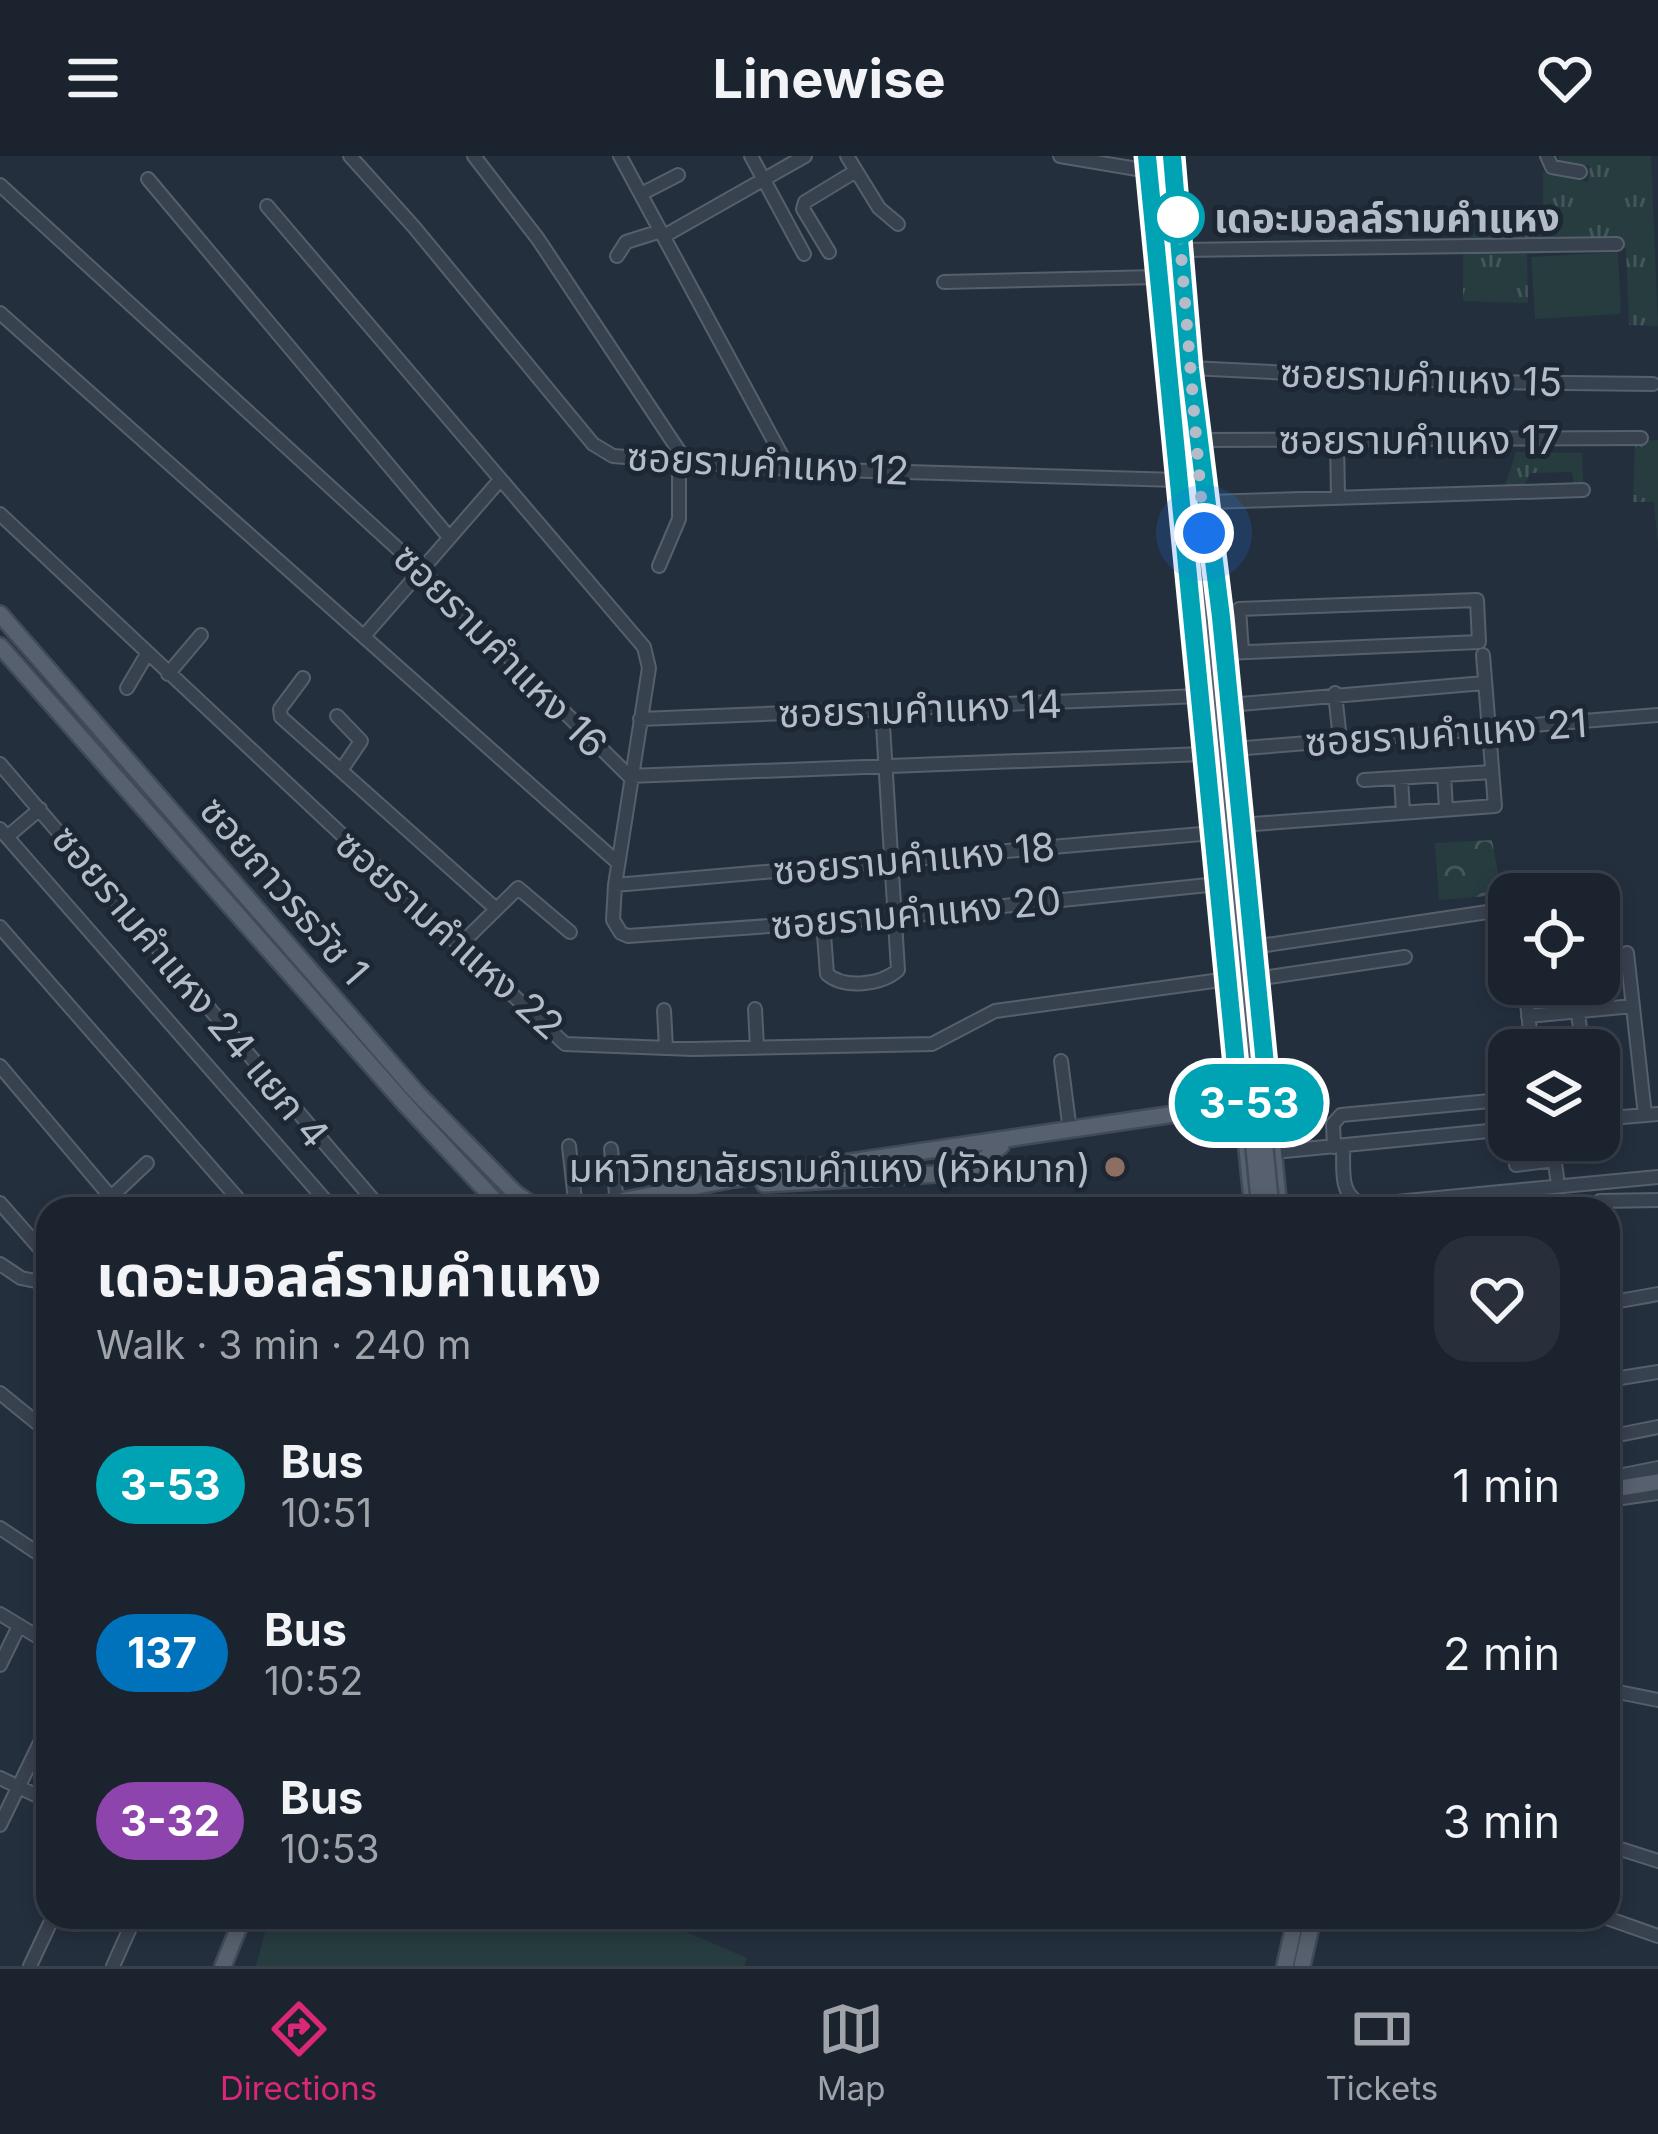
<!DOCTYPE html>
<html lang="en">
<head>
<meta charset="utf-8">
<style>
	:root { --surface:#1b232e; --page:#282f3a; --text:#f1f3f6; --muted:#a0a4aa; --line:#39404a; --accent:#db2777 }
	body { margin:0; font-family:Inter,"Noto Sans Thai",sans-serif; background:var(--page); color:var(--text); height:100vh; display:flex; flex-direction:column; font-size:45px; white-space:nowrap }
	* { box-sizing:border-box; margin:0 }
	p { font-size:39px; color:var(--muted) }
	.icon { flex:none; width:66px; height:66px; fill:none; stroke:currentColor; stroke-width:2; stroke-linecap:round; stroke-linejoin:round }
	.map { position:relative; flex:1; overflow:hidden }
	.drawer { position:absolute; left:36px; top:1041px; width:1584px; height:732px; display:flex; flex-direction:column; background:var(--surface); border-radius:36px; box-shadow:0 6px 18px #0003,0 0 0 3px var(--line) }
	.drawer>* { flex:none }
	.badge { padding:0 24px; border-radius:39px; font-size:42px; line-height:78px }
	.tools { position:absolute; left:1488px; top:717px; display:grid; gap:24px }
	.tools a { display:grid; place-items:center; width:132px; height:132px; border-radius:24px; background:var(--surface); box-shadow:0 6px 18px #0003,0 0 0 3px var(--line); font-size:60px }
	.you { position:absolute; width:60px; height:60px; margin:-30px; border:9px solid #fff; border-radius:50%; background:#1a73e8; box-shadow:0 0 0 18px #1a73e833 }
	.map>.badge { position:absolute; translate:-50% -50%; box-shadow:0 0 0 6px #fff }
	.round { display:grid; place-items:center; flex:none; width:126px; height:126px; border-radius:36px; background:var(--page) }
	.summary { display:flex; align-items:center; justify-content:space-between; height:204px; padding:0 60px }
	h1 { font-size:57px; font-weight:700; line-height:90px }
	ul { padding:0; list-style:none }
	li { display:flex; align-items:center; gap:36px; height:168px; padding:0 60px }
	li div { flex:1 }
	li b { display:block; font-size:45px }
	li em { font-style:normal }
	li .badge { min-width:132px; font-weight:700; text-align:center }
	header { display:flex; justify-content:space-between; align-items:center; height:156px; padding:0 60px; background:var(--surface); font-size:54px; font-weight:700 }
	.tab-bar { display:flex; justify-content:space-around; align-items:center; height:168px; border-top:3px solid var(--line); background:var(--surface); font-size:33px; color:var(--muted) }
	.tab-bar a { display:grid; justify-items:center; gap:6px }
	.tab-bar .current { color:var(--accent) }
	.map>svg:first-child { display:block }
	.grass { fill:url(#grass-tufts) }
	.park { fill:url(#park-crowns) }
	.pitch { fill:#263c3f }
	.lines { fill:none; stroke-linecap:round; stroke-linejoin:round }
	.minor-casing { stroke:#565f6c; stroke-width:16 }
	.major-casing { stroke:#414a57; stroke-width:20 }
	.minor { stroke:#38414e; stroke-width:12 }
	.major { stroke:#56606e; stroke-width:15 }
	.major-bridge-casing { stroke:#414a57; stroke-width:20; stroke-linecap:butt }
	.major-bridge { stroke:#56606e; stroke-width:15 }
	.line-casing { stroke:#fff; stroke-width:27 }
	.line { stroke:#00a3b4; stroke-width:18 }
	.walk { stroke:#b4bcc9; stroke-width:12; stroke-dasharray:0 21.6 }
	.stop-dot { fill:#fff; stroke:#00a3b4; stroke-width:6 }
	.education-dot { fill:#8d6e63; stroke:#1d2633; stroke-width:4.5 }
	.labels { text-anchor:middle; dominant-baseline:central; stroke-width:10; stroke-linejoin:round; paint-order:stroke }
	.stop-label { font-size:39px; font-weight:bold; fill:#b4bcc9; stroke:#1d2633; text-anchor:start }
	.street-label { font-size:39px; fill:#b4bcc9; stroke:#1d2633 }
	.poi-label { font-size:39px; fill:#b4bcc9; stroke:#1d2633; text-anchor:end }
</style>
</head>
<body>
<header><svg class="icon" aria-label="menu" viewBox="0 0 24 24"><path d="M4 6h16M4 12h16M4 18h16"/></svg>Linewise<svg class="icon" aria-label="heart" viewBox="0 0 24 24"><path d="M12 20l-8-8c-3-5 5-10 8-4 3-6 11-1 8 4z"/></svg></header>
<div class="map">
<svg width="1658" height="1810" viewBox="0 0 1658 1810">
	<defs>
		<pattern id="grass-tufts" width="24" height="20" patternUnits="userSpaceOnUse" patternTransform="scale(3)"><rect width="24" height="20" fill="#263c3f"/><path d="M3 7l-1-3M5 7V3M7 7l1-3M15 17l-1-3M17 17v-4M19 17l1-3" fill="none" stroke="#435659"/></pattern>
		<pattern id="park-crowns" width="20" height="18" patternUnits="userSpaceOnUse" patternTransform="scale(3)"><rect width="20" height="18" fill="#263c3f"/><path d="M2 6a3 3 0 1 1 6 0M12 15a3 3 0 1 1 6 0" fill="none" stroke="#435659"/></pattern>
	</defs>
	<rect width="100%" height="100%" fill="#242f3e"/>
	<!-- grass -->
	<path class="grass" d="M1559,0H1651L1658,170L1629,169L1626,92L1527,98L1528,147L1463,145V52L1543,49V16L1588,26L1590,10L1559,4Z
		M1658,284V390L1654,346H1633L1635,285Z
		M1516,296L1582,297L1583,327L1574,328L1572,316L1530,317L1525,329L1505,330Z"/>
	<!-- park -->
	<path class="park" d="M1492,684L1502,739L1439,744L1435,687Z"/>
	<!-- pitch -->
	<path class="pitch" d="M1618,96L1621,158L1535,163L1531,101Z
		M269,1761H651L747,1802L744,1810H256Z"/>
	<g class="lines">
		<!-- minor casing -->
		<g class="minor-casing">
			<path id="minor" d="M350,0L414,71L593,288L613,300L769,312L1178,324
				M474,0L538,83L687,307
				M620,0L789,313
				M751,0L804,98
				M847,0L879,52L898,68
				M1060,0L1149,15
				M1547,0L1552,11L1580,16
				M148,23L449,381
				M0,29L421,414L629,620L1204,598
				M641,38L678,19
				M267,50L644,491L649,512L615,729L613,764L621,777L628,780L897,761L1218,728
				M664,80L805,0
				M1180,94L1617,88
				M829,96L803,53L805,46L856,15
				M617,100L626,86L661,75
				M944,126L1158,121
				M0,157L617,706
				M1190,212L1470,226L1653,228
				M1198,284L1641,282
				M1337,284L1338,341
				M1207,346L1583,334
				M0,358L565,888L693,893L932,888L995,855L1228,823
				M659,410L679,363V306
				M364,480L500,324
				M1224,497L1479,486L1477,444L1239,453L1242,496
				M168,518L201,479
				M303,522L280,553L281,561L495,752
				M127,532L147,498
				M1335,537L1340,584
				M1229,549L1484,527
				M337,560L361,585L342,613
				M640,563L1200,540
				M1233,593L1658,559
				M0,608L381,1053
				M1444,619L1446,653
				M1401,622L1403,656
				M1364,624L1492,616
				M1240,669L1495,650L1483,499
				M0,673L333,1053
				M7,681L40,653
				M615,729L1213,677
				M823,765L827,818C844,833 881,829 898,814L882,553
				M0,771L247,1053
				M459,790L518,732L570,776
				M1253,791L1501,754
				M1627,797L1645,959
				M1256,823L1405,801
				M1525,828L1532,894
				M1574,828L1583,894
				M755,853L757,891
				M664,854L666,892
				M1528,860L1633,850
				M1061,905L1070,975
				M0,910L121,1053
				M1599,963L1658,958
				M1552,984L1557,1022
				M569,990L576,1053
				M1343,990C1344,1014 1338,1041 1365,1049L1658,1021
				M1334,991L1333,968L1341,959L1501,944L1509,950
				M611,993L617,1046
				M1274,996L1509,973
				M1516,1009L1555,1004
				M111,1041L147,1007
				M0,1047L42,1095L45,1127
				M1592,1053L1600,1045L1658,1044
				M0,1108L21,1122L45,1127
				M1608,1147L1658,1138
				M1608,1224L1658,1216
				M0,1237L48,1276
				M1608,1281L1658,1271
				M1608,1322L1658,1312
				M1608,1344L1658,1337
				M0,1372L48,1404
				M0,1458L48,1487
				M0,1509L19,1470
				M1608,1534L1658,1544
				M0,1622L48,1645
				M0,1669L48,1570
				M1608,1689L1658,1705
				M1604,1761L1658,1780
				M30,1810L53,1761
				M113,1810L135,1761"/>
		</g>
		<!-- major casing -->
		<g class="major-casing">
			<path id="major" d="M1147,0L1253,1053
				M1172,0L1190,212L1221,461L1279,1053
				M0,458L418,938L515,1037L538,1053
				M0,490L406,949L503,1053
				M764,1028L954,1017L976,1009L1001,990
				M579,1053L734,1023L1249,947
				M1608,1334L1658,1326
				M223,1810L243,1761
				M1285,1810L1296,1761
				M1302,1810L1313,1761"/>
		</g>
		<!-- minor -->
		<use href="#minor" class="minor"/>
		<!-- major -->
		<use href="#major" class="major"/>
		<!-- major-bridge casing -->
		<g class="major-bridge-casing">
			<path id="major-bridge" d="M1158,9L1260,1053
				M1211,447L1271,1053"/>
		</g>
		<!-- major-bridge -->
		<use href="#major-bridge" class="major-bridge"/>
	</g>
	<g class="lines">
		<!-- line casing -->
		<g class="line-casing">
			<path id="line" d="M1147,0L1240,951L1268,939L1221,461L1190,212L1172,0"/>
		</g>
		<!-- line -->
		<use href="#line" class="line"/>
		<!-- walk -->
		<path class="walk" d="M1178,61L1204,377"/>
	</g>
	<!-- markers -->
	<circle class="stop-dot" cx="1178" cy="61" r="24"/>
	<circle class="education-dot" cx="1115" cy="1011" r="12"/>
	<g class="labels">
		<!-- stop labels -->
		<g class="stop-label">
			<text x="1214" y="61">เดอะมอลล์รามคำแหง</text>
		</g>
		<!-- street labels -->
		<g class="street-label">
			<text transform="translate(1421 221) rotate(2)">ซอยรามคำแหง 15</text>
			<text x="1419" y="283">ซอยรามคำแหง 17</text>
			<text transform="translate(768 307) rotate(3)">ซอยรามคำแหง 12</text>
			<text transform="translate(501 494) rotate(45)">ซอยรามคำแหง 16</text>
			<text transform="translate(920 552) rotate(-2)">ซอยรามคำแหง 14</text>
			<text transform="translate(1446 576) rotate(-4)">ซอยรามคำแหง 21</text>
			<text transform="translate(914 702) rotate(-5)">ซอยรามคำแหง 18</text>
			<text transform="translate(285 734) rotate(49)">ซอยถาวรธวัช 1</text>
			<text transform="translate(916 756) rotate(-5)">ซอยรามคำแหง 20</text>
			<text transform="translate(450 778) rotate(42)">ซอยรามคำแหง 22</text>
			<text transform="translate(191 830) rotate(50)">ซอยรามคำแหง 24 แยก 4</text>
		</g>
		<!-- poi labels -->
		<g class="poi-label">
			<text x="1091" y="1011">มหาวิทยาลัยรามคำแหง (หัวหมาก)</text>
		</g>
	</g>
</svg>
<div class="tools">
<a><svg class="icon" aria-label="locate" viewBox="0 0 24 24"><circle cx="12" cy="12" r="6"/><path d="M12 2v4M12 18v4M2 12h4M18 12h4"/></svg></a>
<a><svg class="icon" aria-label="layers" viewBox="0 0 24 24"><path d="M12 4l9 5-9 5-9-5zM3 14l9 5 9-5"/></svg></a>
</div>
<div class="you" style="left:1204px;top:377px"></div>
<b class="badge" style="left:1249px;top:947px;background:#00a3b4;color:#fff">3-53</b>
<section class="drawer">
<div class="summary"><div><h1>เดอะมอลล์รามคำแหง</h1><p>Walk · 3 min · 240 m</p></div><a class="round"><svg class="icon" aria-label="heart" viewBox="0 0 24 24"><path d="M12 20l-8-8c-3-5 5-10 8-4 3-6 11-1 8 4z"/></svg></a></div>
<ul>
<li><span class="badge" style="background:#00a3b4;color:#fff">3-53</span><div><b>Bus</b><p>10:51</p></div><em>1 min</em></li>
<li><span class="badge" style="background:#0072bc;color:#fff">137</span><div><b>Bus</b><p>10:52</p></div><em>2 min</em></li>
<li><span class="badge" style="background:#8e44ad;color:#fff">3-32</span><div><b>Bus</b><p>10:53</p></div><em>3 min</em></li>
</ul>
</section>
</div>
<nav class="tab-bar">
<a class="current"><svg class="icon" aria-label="directions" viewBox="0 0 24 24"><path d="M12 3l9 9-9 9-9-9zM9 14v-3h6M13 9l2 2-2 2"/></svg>Directions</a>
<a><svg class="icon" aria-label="map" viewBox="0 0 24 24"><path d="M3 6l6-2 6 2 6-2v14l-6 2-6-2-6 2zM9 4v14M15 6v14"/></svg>Map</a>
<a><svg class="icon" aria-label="tickets" viewBox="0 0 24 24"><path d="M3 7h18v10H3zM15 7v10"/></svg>Tickets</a>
</nav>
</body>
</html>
